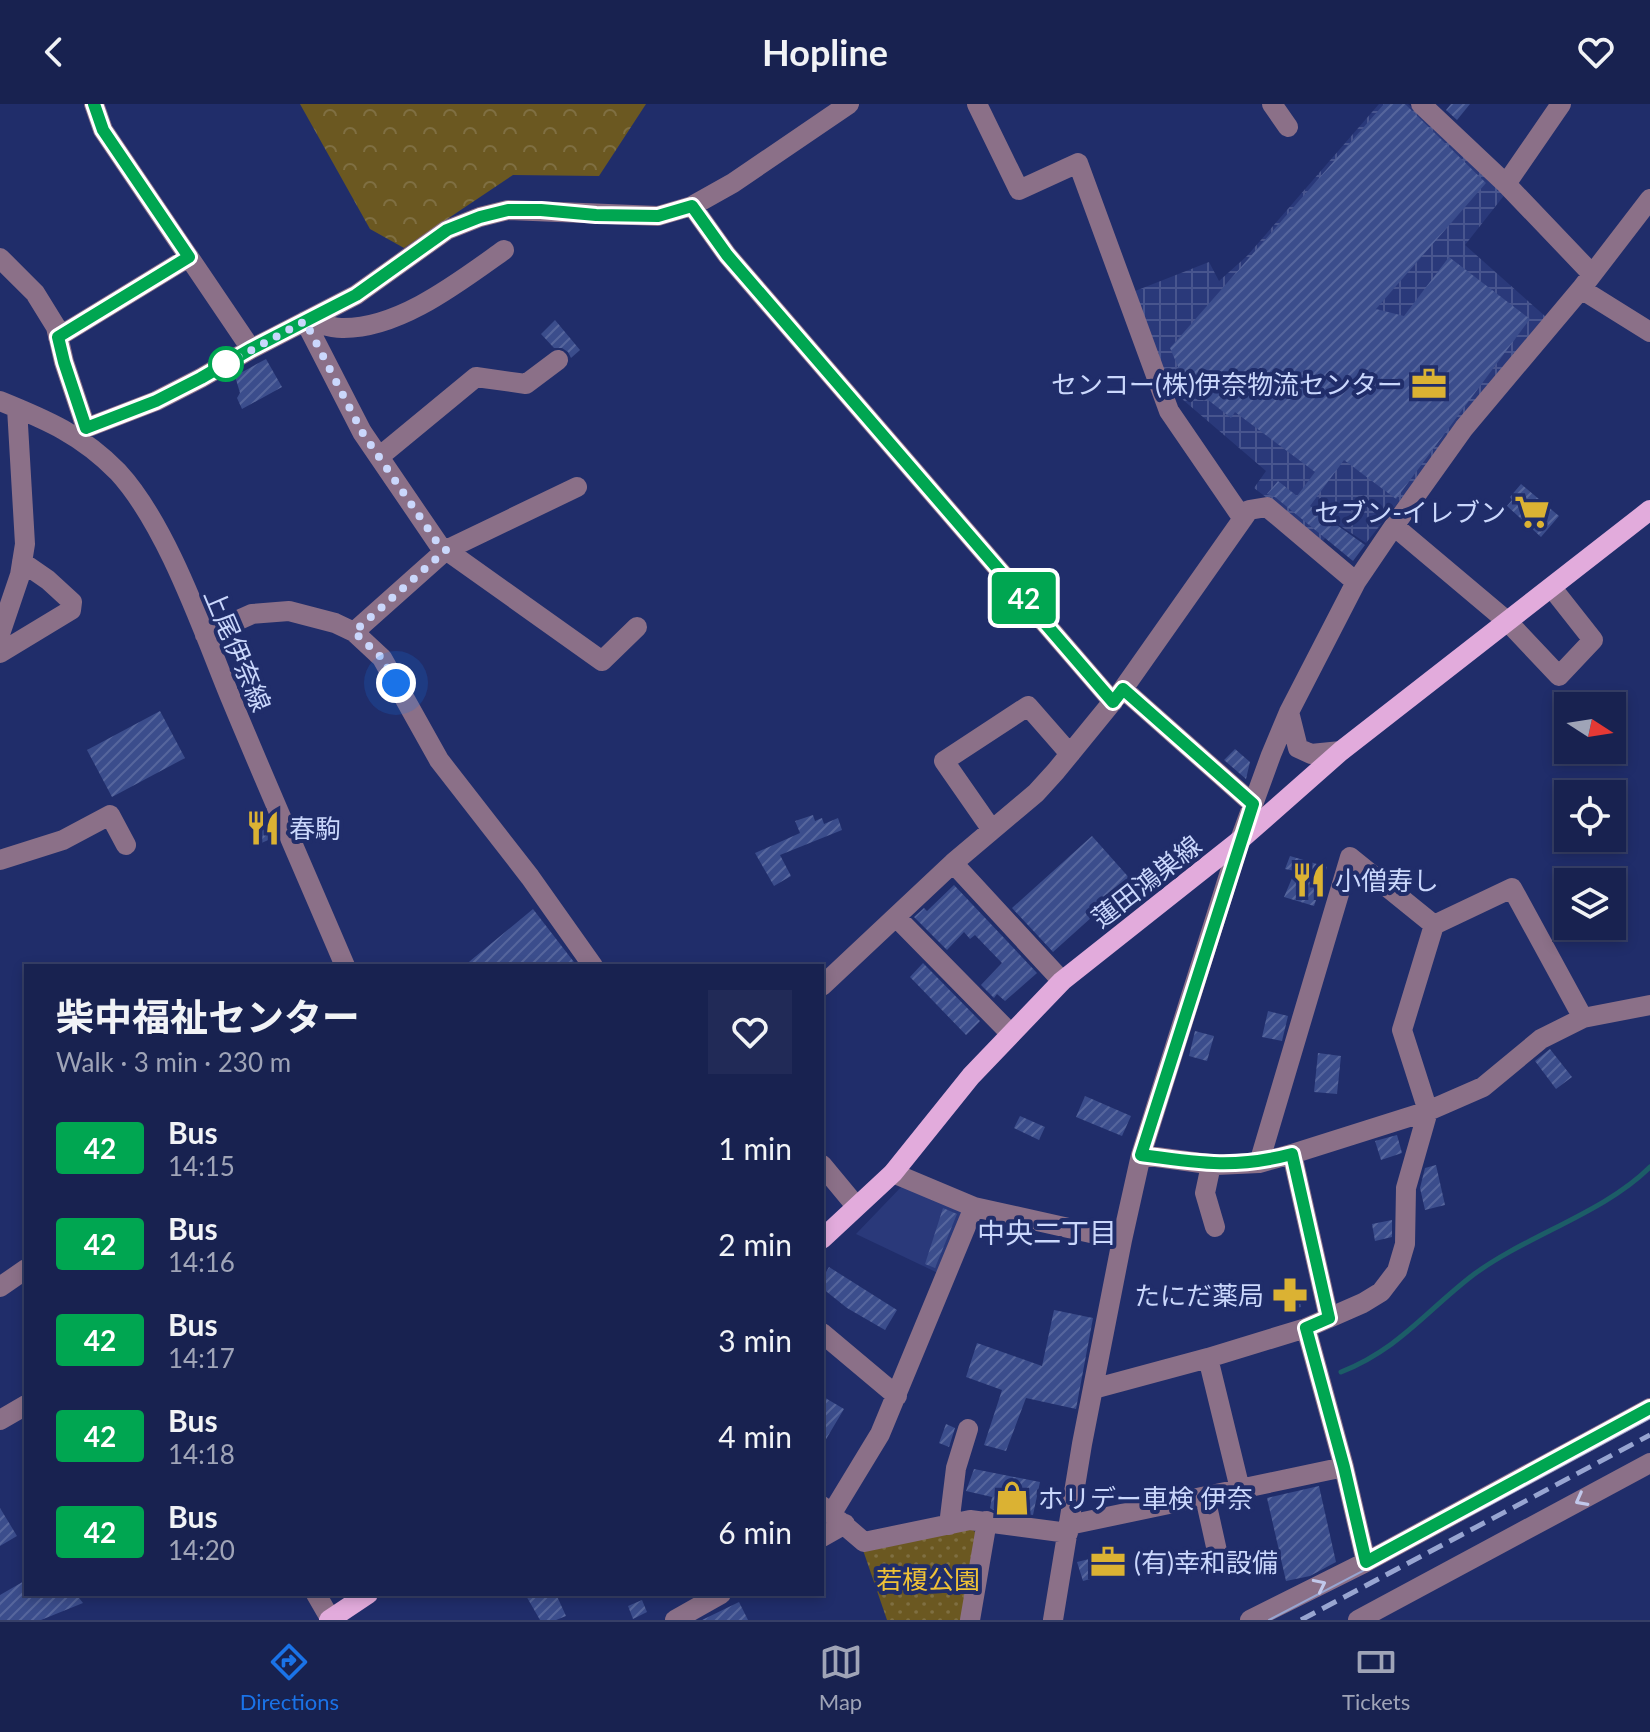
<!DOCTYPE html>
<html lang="en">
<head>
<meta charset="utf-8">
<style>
	:root { --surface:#182250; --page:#212a57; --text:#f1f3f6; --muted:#9fa4b7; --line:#363f67; --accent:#1a73e8 }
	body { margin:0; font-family:Lato,"Noto Sans JP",sans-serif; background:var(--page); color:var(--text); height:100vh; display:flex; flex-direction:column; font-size:30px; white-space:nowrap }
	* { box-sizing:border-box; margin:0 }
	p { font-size:26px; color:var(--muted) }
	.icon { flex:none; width:44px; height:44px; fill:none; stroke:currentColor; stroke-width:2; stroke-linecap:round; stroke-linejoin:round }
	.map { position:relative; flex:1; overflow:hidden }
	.details { position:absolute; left:24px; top:860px; width:800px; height:632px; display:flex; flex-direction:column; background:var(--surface); border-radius:0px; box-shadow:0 4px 12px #0003,0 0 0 2px var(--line) }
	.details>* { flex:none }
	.badge { padding:0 16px; border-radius:6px; font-size:28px; line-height:52px }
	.needle { width:52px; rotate:102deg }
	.fabs { position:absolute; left:1554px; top:588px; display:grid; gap:16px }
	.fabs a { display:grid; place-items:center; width:72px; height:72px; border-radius:0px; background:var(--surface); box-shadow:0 4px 12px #0003,0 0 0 2px var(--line); font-size:40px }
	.you { position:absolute; width:40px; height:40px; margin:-20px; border:6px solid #fff; border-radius:50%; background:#1a73e8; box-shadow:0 0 0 12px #1a73e833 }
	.map>.badge { position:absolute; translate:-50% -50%; box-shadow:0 0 0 4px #fff }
	.round { display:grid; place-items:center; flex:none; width:84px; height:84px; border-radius:0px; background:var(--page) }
	.headline { display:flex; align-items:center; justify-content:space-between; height:136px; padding:0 32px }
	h1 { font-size:38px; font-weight:700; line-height:60px }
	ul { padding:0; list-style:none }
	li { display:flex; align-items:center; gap:24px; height:96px; padding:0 32px }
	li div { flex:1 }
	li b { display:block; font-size:30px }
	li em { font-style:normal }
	li .badge { min-width:88px; font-weight:700; text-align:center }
	header { display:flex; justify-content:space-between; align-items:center; height:104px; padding:0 32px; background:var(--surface); font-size:36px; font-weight:700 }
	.tab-bar { display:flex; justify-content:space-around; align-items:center; height:112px; border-top:2px solid var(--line); background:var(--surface); font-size:22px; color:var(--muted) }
	.tab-bar a { display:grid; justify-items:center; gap:4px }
	.tab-bar .active { color:var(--accent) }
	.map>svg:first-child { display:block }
	.built { fill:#2a397a }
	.industrial { fill:url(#industrial-grid) }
	.forest { fill:url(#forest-crowns) }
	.park { fill:url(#park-dots) }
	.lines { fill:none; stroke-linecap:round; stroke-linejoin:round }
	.stream { stroke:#1c5d67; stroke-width:5 }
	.building { fill:url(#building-hatch) }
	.minor { stroke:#8b7088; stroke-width:20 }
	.major { stroke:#e2abdc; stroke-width:20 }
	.tram { stroke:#98a5d1; stroke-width:2 }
	.rail { stroke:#98a5d1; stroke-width:5; stroke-dasharray:16 8; stroke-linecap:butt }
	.oneway { stroke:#c1c8eb }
	.line-casing { stroke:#fff; stroke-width:18 }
	.line { stroke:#00a651; stroke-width:12 }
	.walk { stroke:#cad7fc; stroke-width:8; stroke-dasharray:0 14.4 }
	.stop-dot { fill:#fff; stroke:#00a651; stroke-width:4 }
	.labels { text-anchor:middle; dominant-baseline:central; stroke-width:8; stroke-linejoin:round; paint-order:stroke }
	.poi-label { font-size:26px; fill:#cad7fc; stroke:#202d6a; text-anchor:start }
	.street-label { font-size:26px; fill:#cad7fc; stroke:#202d6a }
	.park-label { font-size:26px; fill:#efc237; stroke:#202d6a }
	.neighbourhood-label { font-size:28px; fill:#cad7fc; stroke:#202d6a }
</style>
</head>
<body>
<header><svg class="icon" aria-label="back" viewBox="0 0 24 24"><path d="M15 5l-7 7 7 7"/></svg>Hopline<svg class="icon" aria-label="heart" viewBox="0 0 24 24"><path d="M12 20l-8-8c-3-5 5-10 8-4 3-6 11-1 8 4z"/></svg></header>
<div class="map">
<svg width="1650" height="1516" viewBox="0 0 1650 1516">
	<defs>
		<pattern id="industrial-grid" width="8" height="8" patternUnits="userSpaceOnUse" patternTransform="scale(2)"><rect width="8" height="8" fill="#2a397a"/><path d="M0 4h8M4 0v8" fill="none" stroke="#48558e"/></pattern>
		<pattern id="forest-crowns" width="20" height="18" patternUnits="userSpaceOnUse" patternTransform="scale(2)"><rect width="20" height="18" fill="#6b5821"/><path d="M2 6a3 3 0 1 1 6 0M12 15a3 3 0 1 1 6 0" fill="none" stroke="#7f6f42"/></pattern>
		<pattern id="park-dots" width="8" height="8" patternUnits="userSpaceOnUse" patternTransform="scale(2)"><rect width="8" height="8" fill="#6b5821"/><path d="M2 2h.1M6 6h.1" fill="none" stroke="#7f6f42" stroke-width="1.8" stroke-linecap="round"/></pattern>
		<pattern id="building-hatch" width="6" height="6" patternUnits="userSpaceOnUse" patternTransform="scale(2)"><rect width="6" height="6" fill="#3b4d8c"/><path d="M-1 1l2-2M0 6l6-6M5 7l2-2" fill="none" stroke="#56669d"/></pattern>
	</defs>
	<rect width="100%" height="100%" fill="#202d6a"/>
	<!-- built -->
	<path class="built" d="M903,1081L965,1109L940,1170L856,1130Z"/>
	<!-- industrial -->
	<path class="industrial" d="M1379,0H1408L1506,89L1465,141L1546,213L1366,439L1336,419L1323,437L1254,384L1266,367L1161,277L1130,189L1209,158L1219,177L1247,152Z"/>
	<!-- forest -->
	<path class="forest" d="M300,0H646L599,72L513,71L404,144L370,125Z"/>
	<!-- park -->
	<path class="park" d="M972,1425L978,1431L964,1516H887L863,1446Z"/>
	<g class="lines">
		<!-- stream -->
		<path class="stream" d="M1341,1268C1399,1245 1426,1207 1473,1171C1527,1131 1604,1109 1650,1063"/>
	</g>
	<!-- building -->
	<path class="building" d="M1384,0H1405L1486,79L1376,205L1404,212L1449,153L1530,215L1396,395L1344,356L1310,402L1365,441L1353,457L1275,393L1267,390L1278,377L1297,392L1315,368L1235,308L1231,314L1174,269L1179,265L1170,244Z
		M1451,0H1470L1457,16L1446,6Z
		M555,216L580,246L571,254L568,248L562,244H554L541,230Z
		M266,255L282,283L242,305L237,294L240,289L235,272Z
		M1521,380L1559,412L1541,433L1507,402L1512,396L1510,393Z
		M160,607L185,654L112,693L87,646Z
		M1235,645L1250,658L1246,675L1224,656Z
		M262,705L275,733L257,741L247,715Z
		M813,711L815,717L822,714L824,720L838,714L842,726L780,751L791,772L774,782L755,749L800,729L795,717Z
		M1092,732L1132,777L1053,848L1012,804Z
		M1290,752L1327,763L1314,802L1284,793L1295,767L1285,765Z
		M954,781L1037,869L1005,897L997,890L994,894L981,881L1002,859L975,831L970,835L964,828L947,846L914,813L924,804L927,807Z
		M533,805L577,862H464Z
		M923,859L980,917L966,931L910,873Z
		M1268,907L1288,912L1282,937L1262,933Z
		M1195,927L1214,932L1207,957L1189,952Z
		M1550,945L1572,973L1556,985L1535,957Z
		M1318,949L1341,952L1337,990L1314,988Z
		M1085,992L1131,1012L1122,1032L1076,1013Z
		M1020,1012L1045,1023L1039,1036L1014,1024Z
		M1397,1031L1402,1049L1381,1056L1375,1037Z
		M1436,1061L1445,1101L1425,1106L1420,1084L1425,1064Z
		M943,1104L957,1110L935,1164L925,1160Z
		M1392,1116V1133L1375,1137L1372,1120Z
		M829,1163L897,1206L885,1226L847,1204L822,1184V1175Z
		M1297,1180L1301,1203L1286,1206L1282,1184Z
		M1054,1206L1093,1214L1076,1305L1026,1294L1006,1347L984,1341L1002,1286L966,1273L977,1239L1042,1262Z
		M822,1292L844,1305L822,1342Z
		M946,1320L955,1324L949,1343L939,1339Z
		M974,1365L1040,1378L1033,1411L993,1406L990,1404L992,1393L966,1387Z
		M1319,1382L1336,1458L1310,1472L1286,1477L1267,1394Z
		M0,1404L17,1432L0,1442Z
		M1121,1447L1126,1465L1083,1477L1077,1458Z
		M26,1476V1490H76L83,1499L41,1516H0V1491Z
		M525,1490H556L566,1512L556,1516H540Z
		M642,1496L647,1508L633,1515L628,1502Z
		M739,1498L748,1516H702Z"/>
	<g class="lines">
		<!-- minor -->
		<path class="minor" d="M94,0L103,26L251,245
			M977,0L1019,86L1078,59L1169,307L1243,415
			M1272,0L1288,23
			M1421,0L1506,80L1592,170
			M1506,80L1561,0
			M692,102L727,151L1113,598
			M0,154L35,189L56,223L64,258L86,324
			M1581,185L1650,228
			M305,217L362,328L439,441L602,557L637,523
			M305,217C317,219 330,224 342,224C399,225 459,178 504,146
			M58,233L189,153
			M0,297C47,316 82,331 118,368C167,421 203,527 231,595C268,684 307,773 345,862
			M79,334L86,324L156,297L201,274L251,245L356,191L447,126L480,113L508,106L658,112L692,102L733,79L849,0
			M379,353L476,273L526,280L558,256
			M1394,422L1508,518L1559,572L1593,536L1552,484
			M354,528L446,446L577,383
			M0,530L20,471L25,440L17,304
			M205,531L252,510L289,507L335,519L354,528L382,554L439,656L530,773L593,862
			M0,549L71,506L72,498L48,476L22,458
			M1123,585L1253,700
			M1289,608L1298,644L1311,650L1341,647
			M992,726L944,657L1028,602L1070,650
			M0,756L63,736L110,711L126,741
			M953,759L1062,877
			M896,813L1011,930
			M822,882L953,759L1036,689L1056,667L1123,585L1249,406L1267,403L1356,478
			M1292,1050L1329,1214
			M1141,1051L1216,1061L1259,1059L1292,1050L1428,1007L1483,983L1541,935L1583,914L1650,901
			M1259,1059L1350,753L1434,821
			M822,1061L856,1102
			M1211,1061L1205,1089L1215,1123
			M893,1069L974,1103L1122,1136
			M0,1183L26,1165
			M1306,1224L1344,1363L1366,1458
			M822,1229L897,1292
			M1208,1254L1240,1385
			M1093,1285L1208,1254L1306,1224L1363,1199L1381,1188L1397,1167L1405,1140L1406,1084L1428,1007L1402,926L1434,821L1512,784L1583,914
			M0,1316L26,1301
			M1205,1393L1219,1456
			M822,1402L864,1438L970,1416L1068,1429
			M832,1409L880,1330L974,1103
			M949,1421L956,1364L968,1325
			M1069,1421L1344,1363
			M822,1433L845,1420
			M316,1490L331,1516
			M675,1516L721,1490
			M970,1516L987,1417
			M1053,1516L1082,1340L1122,1136L1141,1051L1240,736L1271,651L1289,608L1356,478L1394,422L1464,324L1581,185L1650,95
			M1250,1516L1366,1458L1650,1304
			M1358,1516L1650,1359"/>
		<!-- major -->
		<path class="major" d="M822,1135L893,1069L971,972L1062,877L1240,736L1341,647L1650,406
			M329,1516L368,1490"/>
		<!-- tram -->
		<path class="tram" d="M1269,1516L1489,1401L1650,1314"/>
		<!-- rail -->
		<path class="rail" d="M1301,1516L1650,1331"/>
	</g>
	<!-- one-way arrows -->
	<defs><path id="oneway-chevron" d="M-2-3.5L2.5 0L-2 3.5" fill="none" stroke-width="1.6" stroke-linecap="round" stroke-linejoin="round" transform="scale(2)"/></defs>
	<g class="oneway">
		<use href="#oneway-chevron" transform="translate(1581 1396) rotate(152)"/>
		<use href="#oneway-chevron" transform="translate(1320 1481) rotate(-26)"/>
	</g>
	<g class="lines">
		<!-- line casing -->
		<g class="line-casing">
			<path id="line" d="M94,0L103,26L189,153L58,233L64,258L86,324L156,297L201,274L251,245L356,191L447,126L480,113L508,106H541L596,111L658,112L692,102L727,151L1113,598L1123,585L1253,700L1141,1051C1199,1059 1235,1065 1292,1050L1329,1214L1306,1224L1344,1363L1366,1458L1650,1304"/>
		</g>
		<!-- line -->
		<use href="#line" class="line"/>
		<!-- walk -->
		<path class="walk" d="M226,260L305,217L362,328L439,441L446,446L354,528L382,554L396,579"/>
	</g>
	<!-- icons -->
	<defs>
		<g id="office-bare" transform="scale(2.76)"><path d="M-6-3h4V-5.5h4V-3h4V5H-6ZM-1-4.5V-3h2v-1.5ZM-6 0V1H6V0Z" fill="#dbb233" stroke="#202d6a" stroke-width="2.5" paint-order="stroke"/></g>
		<g id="supermarket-bare" transform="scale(2.76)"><path d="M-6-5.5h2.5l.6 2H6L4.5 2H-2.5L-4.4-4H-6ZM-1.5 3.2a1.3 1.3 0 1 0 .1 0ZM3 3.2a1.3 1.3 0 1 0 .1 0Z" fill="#dbb233" stroke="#202d6a" stroke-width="2.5" paint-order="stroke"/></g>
		<g id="restaurant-bare" transform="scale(2.76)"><path d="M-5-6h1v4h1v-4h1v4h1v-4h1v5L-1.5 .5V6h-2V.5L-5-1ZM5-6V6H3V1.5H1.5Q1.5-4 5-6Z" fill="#dbb233" stroke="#202d6a" stroke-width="2.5" paint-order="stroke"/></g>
		<g id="pharmacy-bare" transform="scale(2.76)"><path d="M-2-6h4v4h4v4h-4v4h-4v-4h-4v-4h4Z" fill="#dbb233" stroke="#202d6a" stroke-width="2.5" paint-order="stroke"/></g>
		<g id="shop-bare" transform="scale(2.76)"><path d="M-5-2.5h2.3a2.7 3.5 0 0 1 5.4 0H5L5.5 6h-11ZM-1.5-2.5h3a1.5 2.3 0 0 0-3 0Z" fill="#dbb233" stroke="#202d6a" stroke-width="2.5" paint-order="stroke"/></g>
	</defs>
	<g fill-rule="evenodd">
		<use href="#office-bare" x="1429" y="280"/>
		<use href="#supermarket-bare" x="1532" y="408"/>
		<use href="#restaurant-bare" x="263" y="724"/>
		<use href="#restaurant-bare" x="1309" y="776"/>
		<use href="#pharmacy-bare" x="1290" y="1191"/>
		<use href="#shop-bare" x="1012" y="1394"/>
		<use href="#office-bare" x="1108" y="1458"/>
	</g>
	<!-- markers -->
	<circle class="stop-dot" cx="226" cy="260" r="16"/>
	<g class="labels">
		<!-- poi labels -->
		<g class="poi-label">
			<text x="1403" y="280" text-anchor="end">センコー(株)伊奈物流センター</text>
			<text x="1506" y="408" text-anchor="end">セブン-イレブン</text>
			<text x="289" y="724">春駒</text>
			<text x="1335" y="776">小僧寿し</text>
			<text x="1264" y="1191" text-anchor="end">たにだ薬局</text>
			<text x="1038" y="1394">ホリデー車検 伊奈</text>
			<text x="1134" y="1458">(有)幸和設備</text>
		</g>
		<!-- street labels -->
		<g class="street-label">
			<text transform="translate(238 546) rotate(67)">上尾伊奈線</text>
			<text transform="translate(1146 777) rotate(-38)">蓮田鴻巣線</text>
		</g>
		<!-- park labels -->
		<g class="park-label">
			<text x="928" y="1475">若榎公園</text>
		</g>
		<!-- neighbourhood labels -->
		<g class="neighbourhood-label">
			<text x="1047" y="1128">中央二丁目</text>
		</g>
	</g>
</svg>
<div class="fabs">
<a><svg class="needle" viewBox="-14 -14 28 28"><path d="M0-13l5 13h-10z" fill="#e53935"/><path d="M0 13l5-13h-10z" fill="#9fa4b7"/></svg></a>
<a><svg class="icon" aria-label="locate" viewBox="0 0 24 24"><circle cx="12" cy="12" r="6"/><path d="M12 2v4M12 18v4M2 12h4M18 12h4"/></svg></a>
<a><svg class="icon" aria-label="layers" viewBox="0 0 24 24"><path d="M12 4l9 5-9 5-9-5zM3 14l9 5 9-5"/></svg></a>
</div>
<div class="you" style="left:396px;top:579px"></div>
<b class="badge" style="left:1024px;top:494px;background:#00a651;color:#fff">42</b>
<section class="details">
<div class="headline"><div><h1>柴中福祉センター</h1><p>Walk · 3 min · 230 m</p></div><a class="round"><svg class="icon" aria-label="heart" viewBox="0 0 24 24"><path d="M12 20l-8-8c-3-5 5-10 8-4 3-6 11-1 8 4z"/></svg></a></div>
<ul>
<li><span class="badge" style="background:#00a651;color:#fff">42</span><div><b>Bus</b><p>14:15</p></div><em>1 min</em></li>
<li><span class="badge" style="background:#00a651;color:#fff">42</span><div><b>Bus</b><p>14:16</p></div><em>2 min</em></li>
<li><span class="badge" style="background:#00a651;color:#fff">42</span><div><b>Bus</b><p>14:17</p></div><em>3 min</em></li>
<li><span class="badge" style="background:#00a651;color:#fff">42</span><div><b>Bus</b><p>14:18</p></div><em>4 min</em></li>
<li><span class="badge" style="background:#00a651;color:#fff">42</span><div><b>Bus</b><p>14:20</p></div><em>6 min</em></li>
</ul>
</section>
</div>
<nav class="tab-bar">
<a class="active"><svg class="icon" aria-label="directions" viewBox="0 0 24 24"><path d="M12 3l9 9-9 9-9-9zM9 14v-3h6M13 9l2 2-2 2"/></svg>Directions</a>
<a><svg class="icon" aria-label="map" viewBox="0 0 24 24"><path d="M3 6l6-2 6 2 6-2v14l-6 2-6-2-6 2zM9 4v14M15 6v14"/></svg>Map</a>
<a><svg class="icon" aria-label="tickets" viewBox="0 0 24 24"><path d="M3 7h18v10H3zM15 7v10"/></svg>Tickets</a>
</nav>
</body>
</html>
